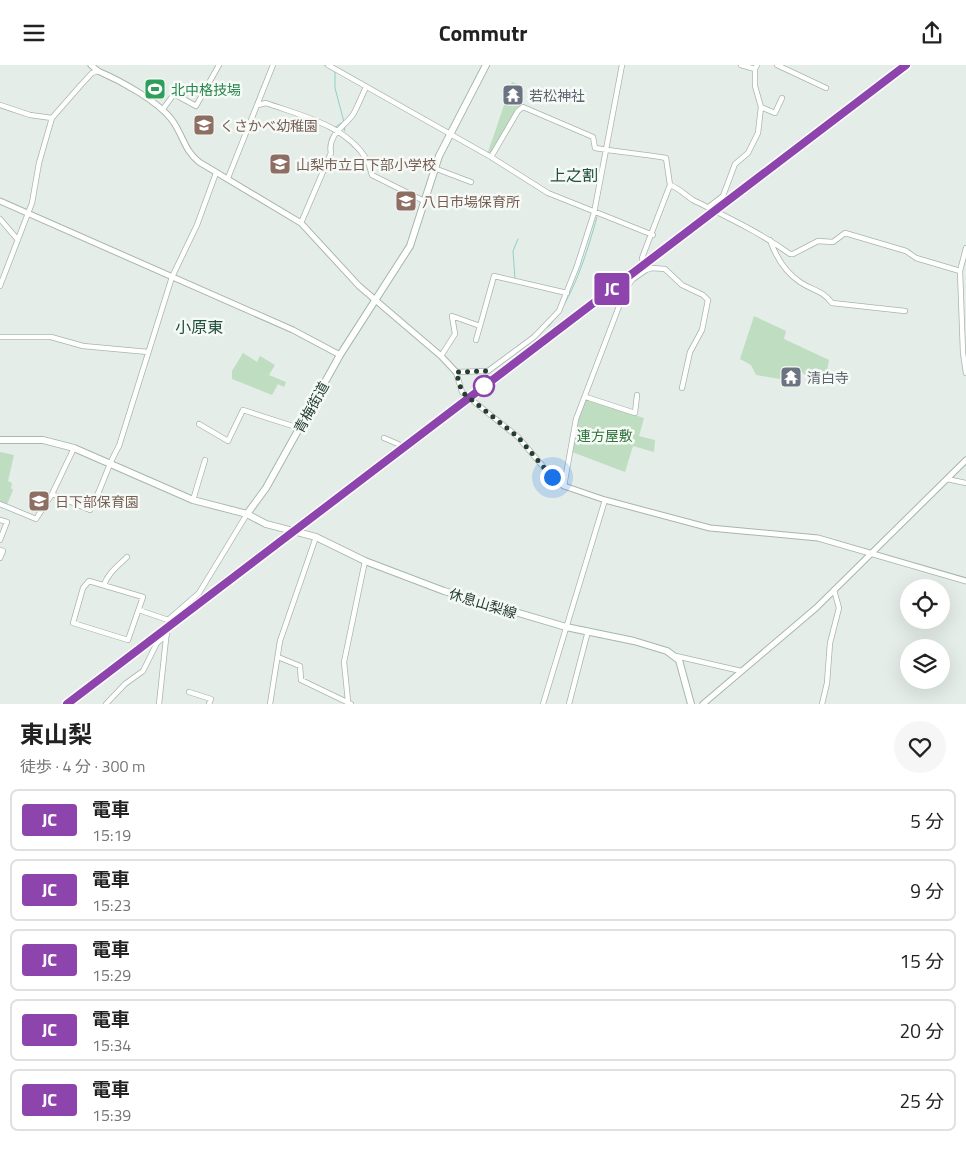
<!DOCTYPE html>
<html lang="ja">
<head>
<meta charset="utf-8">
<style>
	:root { --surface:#fff; --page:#f6f6f6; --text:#222; --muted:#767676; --line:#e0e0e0 }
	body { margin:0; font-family:"Titillium Web","Noto Sans JP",sans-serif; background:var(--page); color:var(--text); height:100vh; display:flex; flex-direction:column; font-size:19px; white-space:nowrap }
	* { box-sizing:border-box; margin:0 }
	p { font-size:16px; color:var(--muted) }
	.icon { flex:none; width:28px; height:28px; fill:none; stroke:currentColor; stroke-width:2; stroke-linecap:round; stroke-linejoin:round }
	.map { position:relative; height:639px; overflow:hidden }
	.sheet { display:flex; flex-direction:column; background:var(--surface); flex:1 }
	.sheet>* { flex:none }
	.badge { padding:0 10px; border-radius:4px; font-size:18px; line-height:32px }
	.tools { position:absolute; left:900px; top:514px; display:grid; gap:10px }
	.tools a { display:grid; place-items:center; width:50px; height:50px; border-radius:50%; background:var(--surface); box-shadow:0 5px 20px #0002; font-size:25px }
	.you { position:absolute; width:25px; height:25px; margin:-12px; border:4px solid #fff; border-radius:50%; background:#1a73e8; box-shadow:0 0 0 8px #1a73e833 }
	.map>.badge { position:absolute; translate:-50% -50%; box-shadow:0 0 0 2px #fff }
	.round { display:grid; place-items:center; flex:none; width:52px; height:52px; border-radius:26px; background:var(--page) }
	.summary { display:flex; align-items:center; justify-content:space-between; height:85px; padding:0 20px }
	h1 { font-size:24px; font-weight:700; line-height:38px }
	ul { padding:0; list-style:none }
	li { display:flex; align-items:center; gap:15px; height:62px; margin:0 10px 8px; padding:0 10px; border:2px solid var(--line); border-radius:8px }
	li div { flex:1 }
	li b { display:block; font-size:19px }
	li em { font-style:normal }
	li .badge { min-width:55px; font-weight:700; text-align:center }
	header { display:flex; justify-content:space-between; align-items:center; height:65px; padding:0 20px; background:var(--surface); font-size:22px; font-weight:700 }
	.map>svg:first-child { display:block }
	.green { fill:#bfddc0 }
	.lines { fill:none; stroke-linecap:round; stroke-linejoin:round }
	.stream { stroke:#91cfc9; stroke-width:1 }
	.minor-casing { stroke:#a8b5ad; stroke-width:6 }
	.tertiary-casing { stroke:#a8b5ad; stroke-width:7 }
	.secondary-casing { stroke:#a4b8ad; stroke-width:8 }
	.minor { stroke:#fff; stroke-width:4.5 }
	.tertiary { stroke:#fff; stroke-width:5 }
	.secondary { stroke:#fff; stroke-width:6 }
	.rail { stroke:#607a6c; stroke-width:1; stroke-dasharray:10 5; stroke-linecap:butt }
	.line-casing { stroke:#fff; stroke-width:11 }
	.line { stroke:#8e44ad; stroke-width:8 }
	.walk { stroke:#253e31; stroke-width:5; stroke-dasharray:0 9 }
	.stop-dot { fill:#fff; stroke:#8e44ad; stroke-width:2.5 }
	.labels { text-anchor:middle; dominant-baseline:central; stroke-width:5; stroke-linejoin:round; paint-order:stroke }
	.leisure-label { font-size:14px; fill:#27864d; stroke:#f6faf7; text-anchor:start }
	.worship-label { font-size:14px; fill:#5b616d; stroke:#f6faf7; text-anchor:start }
	.education-label { font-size:14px; fill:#785e54; stroke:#f6faf7; text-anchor:start }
	.street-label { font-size:14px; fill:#253e31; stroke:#f6faf7 }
	.park-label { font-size:14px; fill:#31733b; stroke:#f6faf7 }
	.quarter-label { font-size:16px; fill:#22503a; stroke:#f6faf7 }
</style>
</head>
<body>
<header><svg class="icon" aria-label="menu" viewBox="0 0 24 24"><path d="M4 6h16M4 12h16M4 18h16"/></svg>Commutr<svg class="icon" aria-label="share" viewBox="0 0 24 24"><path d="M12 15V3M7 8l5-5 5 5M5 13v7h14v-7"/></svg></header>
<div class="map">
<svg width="966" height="639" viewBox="0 0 966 639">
	<rect width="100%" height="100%" fill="#e5ede8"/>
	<!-- green -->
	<path class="green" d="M512,17L522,21L523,42L491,92L487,90Z
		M754,251L786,266L784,274L829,295L826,310H805L796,301L793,307L782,305L780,314L756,310L751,300L740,294Z
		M243,288L257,297L260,291L275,300L269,310L286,317L284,322L278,319L272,330L232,314V306Z
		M586,335L644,353L639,371L655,375L654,387L633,381L625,407L572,387L578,355Z
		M0,387L14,390L8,416L12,418L11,423L13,425L6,442L0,439Z"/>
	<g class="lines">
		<!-- stream -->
		<path class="stream" d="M324,0L335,7V23L344,57
			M211,19L215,12
			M344,61L345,66
			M334,63L343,57
			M498,214L511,217
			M515,214L513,186L518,174
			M548,262C573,235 587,187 597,152"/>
		<!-- minor casing -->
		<g class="minor-casing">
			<path id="minor" d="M328,0L491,92L548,128L653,170
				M741,0L755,4
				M777,0L826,23
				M0,40L30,50L52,53
				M258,40L266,38C302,51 346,60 367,95C370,100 370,105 372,110L424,136
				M761,42L775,48L782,33
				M163,44L174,29L196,41L219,0
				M491,92L518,46L523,42L593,72L595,83C619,87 643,89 666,93L670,120L642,193L646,205L633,214L626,223L576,354L564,421L552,412L518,372L462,327L456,307L488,306L534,272L559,246L577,201L594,148L622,0
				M434,103L471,117
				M228,113L273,0
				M670,120C679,123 685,130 693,135C727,152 759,167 790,189H793L818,176L833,177L845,168L906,186L916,193L960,206
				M710,141L723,131L735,99L748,88L758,68L761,42L755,21V4L757,0
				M0,154L18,175
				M301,158L331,88C327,69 346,61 354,48C358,40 362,31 366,22
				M770,175C776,192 785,207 800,217C813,226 821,224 832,238L905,246
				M966,183L960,206L963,288L966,308
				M646,205L652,203L665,204L682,220L703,230L708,235L702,265L690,287L682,323
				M0,221L32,138L39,98L52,53L80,21L92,8L98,6
				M480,261L494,211L567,228
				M0,272H51L83,281L148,287
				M441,291L455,269L452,251L480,261L476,275
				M586,332L635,348L637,330
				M199,359L228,376L243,345L299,363
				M384,373L398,379
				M947,414L966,418
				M52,429L90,445C102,424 107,401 119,381L172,212L197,160L216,108
				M193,435L205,395
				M0,439L36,454L52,429L74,383
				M0,455L7,457L0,475
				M0,485L3,486L0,493
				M89,516L143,532L128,575L73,558L83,523Z
				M104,520C108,508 118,501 127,492
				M139,545L168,555
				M676,591L741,606
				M278,592L300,601L301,615L351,639
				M189,627L211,634L209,639
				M348,636L344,597L365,496
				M106,639L125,619L143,606L157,578L167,570
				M159,639L168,555L199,528L247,449
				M270,639L280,576L316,472
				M543,639L605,435
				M569,639L588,566
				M822,639L827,618L830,578L839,543L834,525"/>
		</g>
		<!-- tertiary casing -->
		<g class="tertiary-casing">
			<path id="tertiary" d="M91,0L98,6C121,16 158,36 172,55C183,70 184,85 199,97L301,158L359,221L441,291L456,307
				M0,136L293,265L340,290
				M564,421L605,435L710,463L818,473L966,516
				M703,639L816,543L966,395"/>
		</g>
		<!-- secondary casing -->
		<g class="secondary-casing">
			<path id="secondary" d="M0,375H43L74,383L193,435L247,449L266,459L316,472L365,496L444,526L566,562L634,576L667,586L679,595L691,639
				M247,449L266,423L340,290L410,181L439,91L486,0"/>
		</g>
		<!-- minor -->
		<use href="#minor" class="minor"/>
		<!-- tertiary -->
		<use href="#tertiary" class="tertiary"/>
		<!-- secondary -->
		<use href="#secondary" class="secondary"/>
		<!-- rail -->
		<path class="rail" d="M67,639L906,0"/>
	</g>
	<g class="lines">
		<!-- line casing -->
		<g class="line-casing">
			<path id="line" d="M67,639L906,0"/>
		</g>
		<!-- line -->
		<use href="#line" class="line"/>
		<!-- walk -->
		<path class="walk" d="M484,321L488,306L456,307L462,327L518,372L552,412"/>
	</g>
	<!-- icons -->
	<defs>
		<g id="stadium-square" transform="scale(1.125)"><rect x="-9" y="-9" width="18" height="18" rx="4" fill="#2e9e5b" stroke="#f6faf7"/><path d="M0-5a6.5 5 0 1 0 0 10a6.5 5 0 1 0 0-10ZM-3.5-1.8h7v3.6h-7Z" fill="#fff"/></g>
		<g id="temple-square" transform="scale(1.125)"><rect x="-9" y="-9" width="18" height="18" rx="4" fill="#6b7280" stroke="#f6faf7"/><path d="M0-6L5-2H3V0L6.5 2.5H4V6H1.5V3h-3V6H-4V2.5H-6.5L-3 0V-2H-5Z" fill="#fff"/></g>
		<g id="school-square" transform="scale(1.125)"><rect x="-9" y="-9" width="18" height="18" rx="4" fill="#8d6e63" stroke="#f6faf7"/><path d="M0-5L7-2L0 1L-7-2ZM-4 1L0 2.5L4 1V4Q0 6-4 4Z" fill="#fff"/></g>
	</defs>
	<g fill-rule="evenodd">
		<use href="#stadium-square" x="155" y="24"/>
		<use href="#temple-square" x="513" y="30"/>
		<use href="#school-square" x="204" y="60"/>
		<use href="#school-square" x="280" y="99"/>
		<use href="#school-square" x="406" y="136"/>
		<use href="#temple-square" x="791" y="312"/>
		<use href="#school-square" x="39" y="436"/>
	</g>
	<!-- markers -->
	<circle class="stop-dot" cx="484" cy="321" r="10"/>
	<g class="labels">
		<!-- leisure labels -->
		<g class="leisure-label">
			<text x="171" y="24">北中格技場</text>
		</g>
		<!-- worship labels -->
		<g class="worship-label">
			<text x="529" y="30">若松神社</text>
			<text x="807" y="312">清白寺</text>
		</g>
		<!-- education labels -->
		<g class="education-label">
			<text x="220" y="60">くさかべ幼稚園</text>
			<text x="296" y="99">山梨市立日下部小学校</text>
			<text x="422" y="136">八日市場保育所</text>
			<text x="55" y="436">日下部保育園</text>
		</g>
		<!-- street labels -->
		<g class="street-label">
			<text transform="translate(311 342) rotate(-61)">青梅街道</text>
			<text transform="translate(483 538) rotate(17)">休息山梨線</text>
		</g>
		<!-- park labels -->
		<g class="park-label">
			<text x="605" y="370">連方屋敷</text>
		</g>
		<!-- quarter labels -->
		<g class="quarter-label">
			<text x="574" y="110">上之割</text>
			<text x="199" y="262">小原東</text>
		</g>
	</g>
</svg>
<div class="tools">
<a><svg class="icon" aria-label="locate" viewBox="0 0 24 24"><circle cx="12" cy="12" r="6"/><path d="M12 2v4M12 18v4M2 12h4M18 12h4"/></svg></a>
<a><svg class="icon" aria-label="layers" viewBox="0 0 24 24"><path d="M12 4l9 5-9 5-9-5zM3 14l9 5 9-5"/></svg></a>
</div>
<div class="you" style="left:552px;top:412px"></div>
<b class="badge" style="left:612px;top:224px;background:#8e44ad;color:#fff">JC</b>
</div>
<section class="sheet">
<div class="summary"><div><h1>東山梨</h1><p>徒歩 · 4 分 · 300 m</p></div><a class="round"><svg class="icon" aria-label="heart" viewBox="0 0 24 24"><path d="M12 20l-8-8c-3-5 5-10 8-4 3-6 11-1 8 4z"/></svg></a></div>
<ul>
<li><span class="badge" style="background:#8e44ad;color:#fff">JC</span><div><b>電車</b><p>15:19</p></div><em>5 分</em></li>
<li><span class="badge" style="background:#8e44ad;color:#fff">JC</span><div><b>電車</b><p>15:23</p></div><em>9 分</em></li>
<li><span class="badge" style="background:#8e44ad;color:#fff">JC</span><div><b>電車</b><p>15:29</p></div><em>15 分</em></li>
<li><span class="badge" style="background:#8e44ad;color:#fff">JC</span><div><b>電車</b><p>15:34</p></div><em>20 分</em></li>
<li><span class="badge" style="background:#8e44ad;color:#fff">JC</span><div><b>電車</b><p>15:39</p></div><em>25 分</em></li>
</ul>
</section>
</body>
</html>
